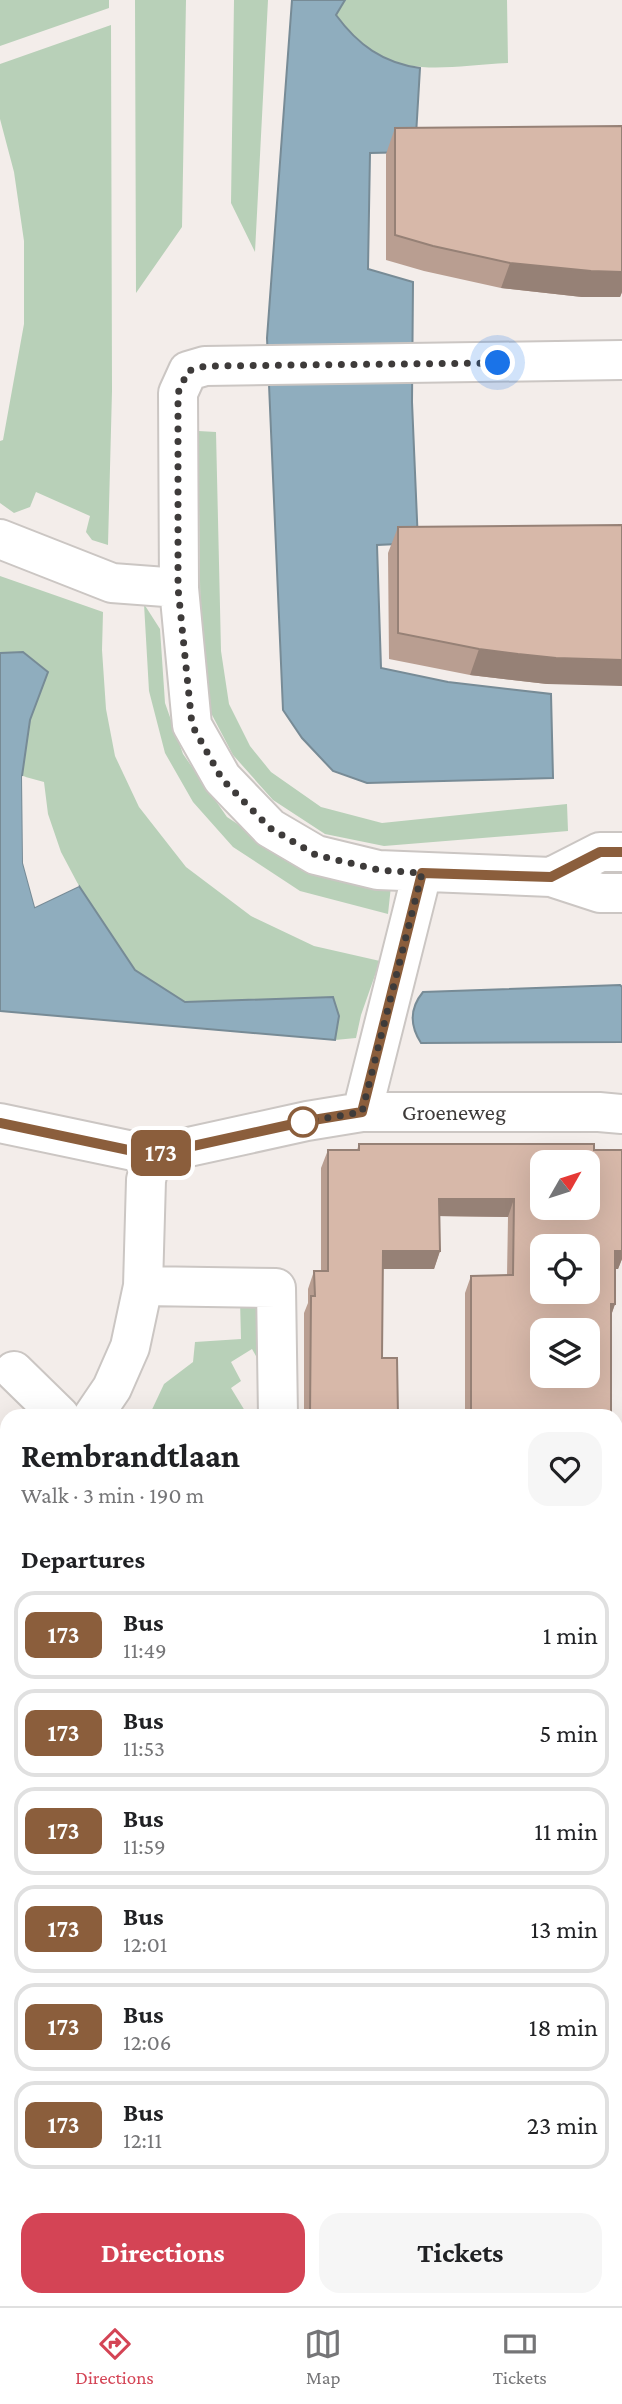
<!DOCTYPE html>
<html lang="en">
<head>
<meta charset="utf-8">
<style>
	:root { --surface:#fff; --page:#f6f6f6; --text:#202124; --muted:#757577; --line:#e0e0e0; --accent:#d44455 }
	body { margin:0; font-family:"Crimson Pro",serif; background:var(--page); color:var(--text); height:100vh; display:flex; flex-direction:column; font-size:26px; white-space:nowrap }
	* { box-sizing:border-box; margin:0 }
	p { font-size:23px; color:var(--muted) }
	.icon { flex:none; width:38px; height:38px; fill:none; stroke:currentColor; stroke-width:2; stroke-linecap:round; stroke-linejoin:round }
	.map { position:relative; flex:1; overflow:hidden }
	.side { position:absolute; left:0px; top:1409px; width:623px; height:898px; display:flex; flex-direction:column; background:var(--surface); border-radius:21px 21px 0 0; box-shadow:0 7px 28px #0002 }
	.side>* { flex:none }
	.badge { padding:0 14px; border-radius:10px; font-size:24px; line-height:46px }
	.needle { width:46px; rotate:51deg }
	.buttons { position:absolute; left:530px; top:1150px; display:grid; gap:14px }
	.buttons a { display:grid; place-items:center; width:70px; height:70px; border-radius:14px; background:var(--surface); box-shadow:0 7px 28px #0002; font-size:35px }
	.you { position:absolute; width:35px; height:35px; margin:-18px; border:5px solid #fff; border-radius:50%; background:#1a73e8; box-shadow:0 0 0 10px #1a73e833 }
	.map>.badge { position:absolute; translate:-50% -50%; box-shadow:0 0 0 4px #fff }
	h2 { padding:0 21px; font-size:26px; line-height:63px }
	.round { display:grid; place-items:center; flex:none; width:74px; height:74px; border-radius:21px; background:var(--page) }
	.summary { display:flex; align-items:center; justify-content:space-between; height:119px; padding:0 21px }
	h1 { font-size:33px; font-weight:700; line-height:52px }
	.action { display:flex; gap:14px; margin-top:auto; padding:14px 21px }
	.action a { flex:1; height:80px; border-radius:21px; background:var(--accent); color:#fff; font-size:28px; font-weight:700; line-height:80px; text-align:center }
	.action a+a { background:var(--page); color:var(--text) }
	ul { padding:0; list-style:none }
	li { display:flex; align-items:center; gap:21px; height:88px; margin:0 14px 10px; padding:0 7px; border:4px solid var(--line); border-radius:21px }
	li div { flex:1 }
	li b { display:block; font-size:26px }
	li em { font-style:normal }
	li .badge { min-width:77px; font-weight:700; text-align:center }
	.tab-bar { display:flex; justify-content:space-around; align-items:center; height:98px; border-top:2px solid var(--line); background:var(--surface); font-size:19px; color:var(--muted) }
	.tab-bar a { display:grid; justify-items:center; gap:4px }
	.tab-bar .on { color:var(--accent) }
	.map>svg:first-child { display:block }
	.green { fill:#b8d0b8 }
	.water { fill:#8fadbe; stroke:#778b96; stroke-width:2 }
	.pier { fill:#f3edea }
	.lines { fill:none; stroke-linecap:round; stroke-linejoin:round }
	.minor-casing { stroke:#cbc6c3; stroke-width:42 }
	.minor { stroke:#fff; stroke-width:38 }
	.wall { fill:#b99e91 }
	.shaded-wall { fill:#968176 }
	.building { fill:#d7b8a9; stroke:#968176; stroke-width:2; fill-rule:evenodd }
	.line-casing { stroke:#fff; stroke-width:16 }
	.line { stroke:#8b5e3c; stroke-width:10 }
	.walk { stroke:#3e3b3a; stroke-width:7; stroke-dasharray:0 12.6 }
	.stop-dot { fill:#fff; stroke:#8b5e3c; stroke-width:3.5 }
	.labels { text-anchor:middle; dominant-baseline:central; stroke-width:6; stroke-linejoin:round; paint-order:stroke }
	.street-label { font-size:23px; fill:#3e3b3a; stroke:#fff }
</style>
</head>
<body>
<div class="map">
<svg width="622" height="2306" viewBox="0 0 622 2306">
	<rect width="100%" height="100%" fill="#f3edea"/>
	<!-- green -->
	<path class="green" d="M0,0H109V8L0,46Z
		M135,0H186L182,227L136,293Z
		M234,0H268L255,252L231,203Z
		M345,0H507L508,63C433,67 386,83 335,15Z
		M111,25L112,391L108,545L92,540L86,532L90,516L36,492L30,507L14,513L0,503V441L3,440L24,324V241L14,172L0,119V64Z
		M198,431L216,432L221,651L229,704L250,746L271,772L321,807L382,823L567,804L568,831L384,846L325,834L273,800L233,755L211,713L201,654Z
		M0,576L103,612L102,650L106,709L115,756L139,807L186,867L251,916L314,946L380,961L361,1015L356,1038L335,1040L339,1016L333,997L185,1002L135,970L79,886L61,852L48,814L44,782L22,776L30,720L48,672L23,652L0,653Z
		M144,604L160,629L165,703L183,754L227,817L305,869L391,886L388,914L300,891L233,847L193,802L165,753L149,691Z
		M240,1300L257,1305L261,1365L252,1349L231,1362L241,1381L231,1388L245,1411L238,1416H149L164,1384L193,1362L195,1342L241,1339Z"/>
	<!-- water -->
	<path class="water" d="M292,0H345L336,15C358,45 383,63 420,68L415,152L370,153L368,269L413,282L412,402L418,543L377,545L381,668L448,682L551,694L553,778L367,783L333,771L302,738L283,710L267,338Z
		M23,652L48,672L30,720L22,776L23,863L35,907L79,886L135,970L185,1002L333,997L339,1016L335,1040L0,1011V653Z
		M620,985L622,987V1042L421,1043C410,1026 409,1009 423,992Z"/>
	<!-- pier -->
	<path class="pier" d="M22,776L26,777L27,862L38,902L77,883L79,886L35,907L23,863Z"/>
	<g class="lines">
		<!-- minor casing -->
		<g class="minor-casing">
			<path id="minor" d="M622,360L205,366L188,371L178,393L179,588L192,725L222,778L270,828L316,855L378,870L551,877L600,893H622
				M0,539L112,583L179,588
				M551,877L600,852H622
				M362,1112L422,873
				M0,1123L152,1155L307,1121L362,1112H599L622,1114
				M143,1286L276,1288L278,1416
				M14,1371L60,1416
				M93,1416L112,1388L130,1347L143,1286L146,1180L152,1155
				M0,1468L7,1466
				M0,1892L7,1875
				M616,2094H622
				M214,2306L215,2300"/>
		</g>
		<!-- minor -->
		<use href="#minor" class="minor"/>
	</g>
	<!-- wall -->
	<path class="wall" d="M622,126V292L620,297H582L501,288L424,271L386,260V154L395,128Z
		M398,527L547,684L470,675L389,659L388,553Z
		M359,1144L622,1150V1259L618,1269H615V1304L611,1316V1416H465V1293L471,1276H507L508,1217L440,1216V1251L434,1269H383L382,1358L398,1416H304V1313L308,1303V1289L314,1271H321V1168L328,1150H357Z
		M7,1930V2079L2,1957Z
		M92,2300H145L144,2306H91Z
		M298,2300H613V2306H298Z"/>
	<!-- shaded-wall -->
	<path class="shaded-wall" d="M510,263L622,272V292L620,297H582L501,288Z
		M479,649L622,660V686L547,684L470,675Z
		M439,1199H514L508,1217L433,1216Z
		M383,1251H440L434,1269H376Z
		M615,1251H622V1259L618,1269H609Z
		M611,1304H615L609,1321Z
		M622,2028V2046H616V2029Z
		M616,2270H622V2286H616Z"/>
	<!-- building -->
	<path class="building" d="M622,126V272L591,271L510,263L433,246L395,235V128Z
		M622,525V660L556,658L518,654L479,649L398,633V527Z
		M359,1144H594V1150H622V1251H615V1304H611V1416H471V1276L513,1275L514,1199H439L440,1251H383L382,1358H397L398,1416H310L311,1296H315L314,1271H328V1150H359ZM542,1162H588V1208H542ZM542,1246H588V1292H542ZM542,1330H588V1376H542Z
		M0,1554L7,1557V1721L0,1737Z
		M616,1900H622V2028L616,2029Z
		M7,1948V2079L0,2100V1962Z
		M616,2142H622V2270H616Z
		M0,2207L7,2210V2237L0,2257Z
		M0,2285L7,2286V2300H19L18,2306H0Z
		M96,2300H145L144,2306H95Z
		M304,2300H613V2306H304Z"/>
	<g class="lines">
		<!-- line casing -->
		<g class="line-casing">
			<path id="line" d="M0,1123L152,1155L307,1121L362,1112L422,873L551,877L600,852H622"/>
		</g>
		<!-- line -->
		<use href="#line" class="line"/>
		<!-- walk -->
		<path class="walk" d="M303,1122L362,1112L422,873L379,870L316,855L270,828L222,779L192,725L178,588V393L188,371L205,366L498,363"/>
	</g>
	<!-- markers -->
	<circle class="stop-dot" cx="303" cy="1122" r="14"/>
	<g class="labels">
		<!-- street labels -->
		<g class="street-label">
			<text x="454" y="1112">Groeneweg</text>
		</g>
	</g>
</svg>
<div class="buttons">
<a><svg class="needle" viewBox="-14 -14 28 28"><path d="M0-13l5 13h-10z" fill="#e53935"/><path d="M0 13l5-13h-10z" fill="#757577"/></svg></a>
<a><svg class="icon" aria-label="locate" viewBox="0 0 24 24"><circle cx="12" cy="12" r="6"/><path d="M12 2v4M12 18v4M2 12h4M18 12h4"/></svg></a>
<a><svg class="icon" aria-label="layers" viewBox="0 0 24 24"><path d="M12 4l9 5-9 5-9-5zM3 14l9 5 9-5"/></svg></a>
</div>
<div class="you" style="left:498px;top:363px"></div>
<b class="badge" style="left:161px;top:1153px;background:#8b5e3c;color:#fff">173</b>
<section class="side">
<div class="summary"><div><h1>Rembrandtlaan</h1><p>Walk · 3 min · 190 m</p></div><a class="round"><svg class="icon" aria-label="heart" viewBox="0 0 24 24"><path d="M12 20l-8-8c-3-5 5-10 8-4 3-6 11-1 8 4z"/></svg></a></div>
<h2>Departures</h2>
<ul>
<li><span class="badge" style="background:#8b5e3c;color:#fff">173</span><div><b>Bus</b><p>11:49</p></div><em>1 min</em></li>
<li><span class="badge" style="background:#8b5e3c;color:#fff">173</span><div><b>Bus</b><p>11:53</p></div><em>5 min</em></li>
<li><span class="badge" style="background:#8b5e3c;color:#fff">173</span><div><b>Bus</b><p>11:59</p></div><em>11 min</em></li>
<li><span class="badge" style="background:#8b5e3c;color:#fff">173</span><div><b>Bus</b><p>12:01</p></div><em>13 min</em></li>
<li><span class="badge" style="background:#8b5e3c;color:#fff">173</span><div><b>Bus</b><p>12:06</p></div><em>18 min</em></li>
<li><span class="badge" style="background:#8b5e3c;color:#fff">173</span><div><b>Bus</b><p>12:11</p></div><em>23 min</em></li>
</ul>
<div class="action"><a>Directions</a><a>Tickets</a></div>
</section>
</div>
<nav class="tab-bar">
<a class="on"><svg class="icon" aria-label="directions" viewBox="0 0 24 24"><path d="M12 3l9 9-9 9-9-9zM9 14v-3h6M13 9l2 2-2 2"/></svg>Directions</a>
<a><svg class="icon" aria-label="map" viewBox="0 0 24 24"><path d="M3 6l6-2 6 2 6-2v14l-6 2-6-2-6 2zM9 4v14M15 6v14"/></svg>Map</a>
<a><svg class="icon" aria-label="tickets" viewBox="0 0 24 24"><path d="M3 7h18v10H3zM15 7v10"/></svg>Tickets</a>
</nav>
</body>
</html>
